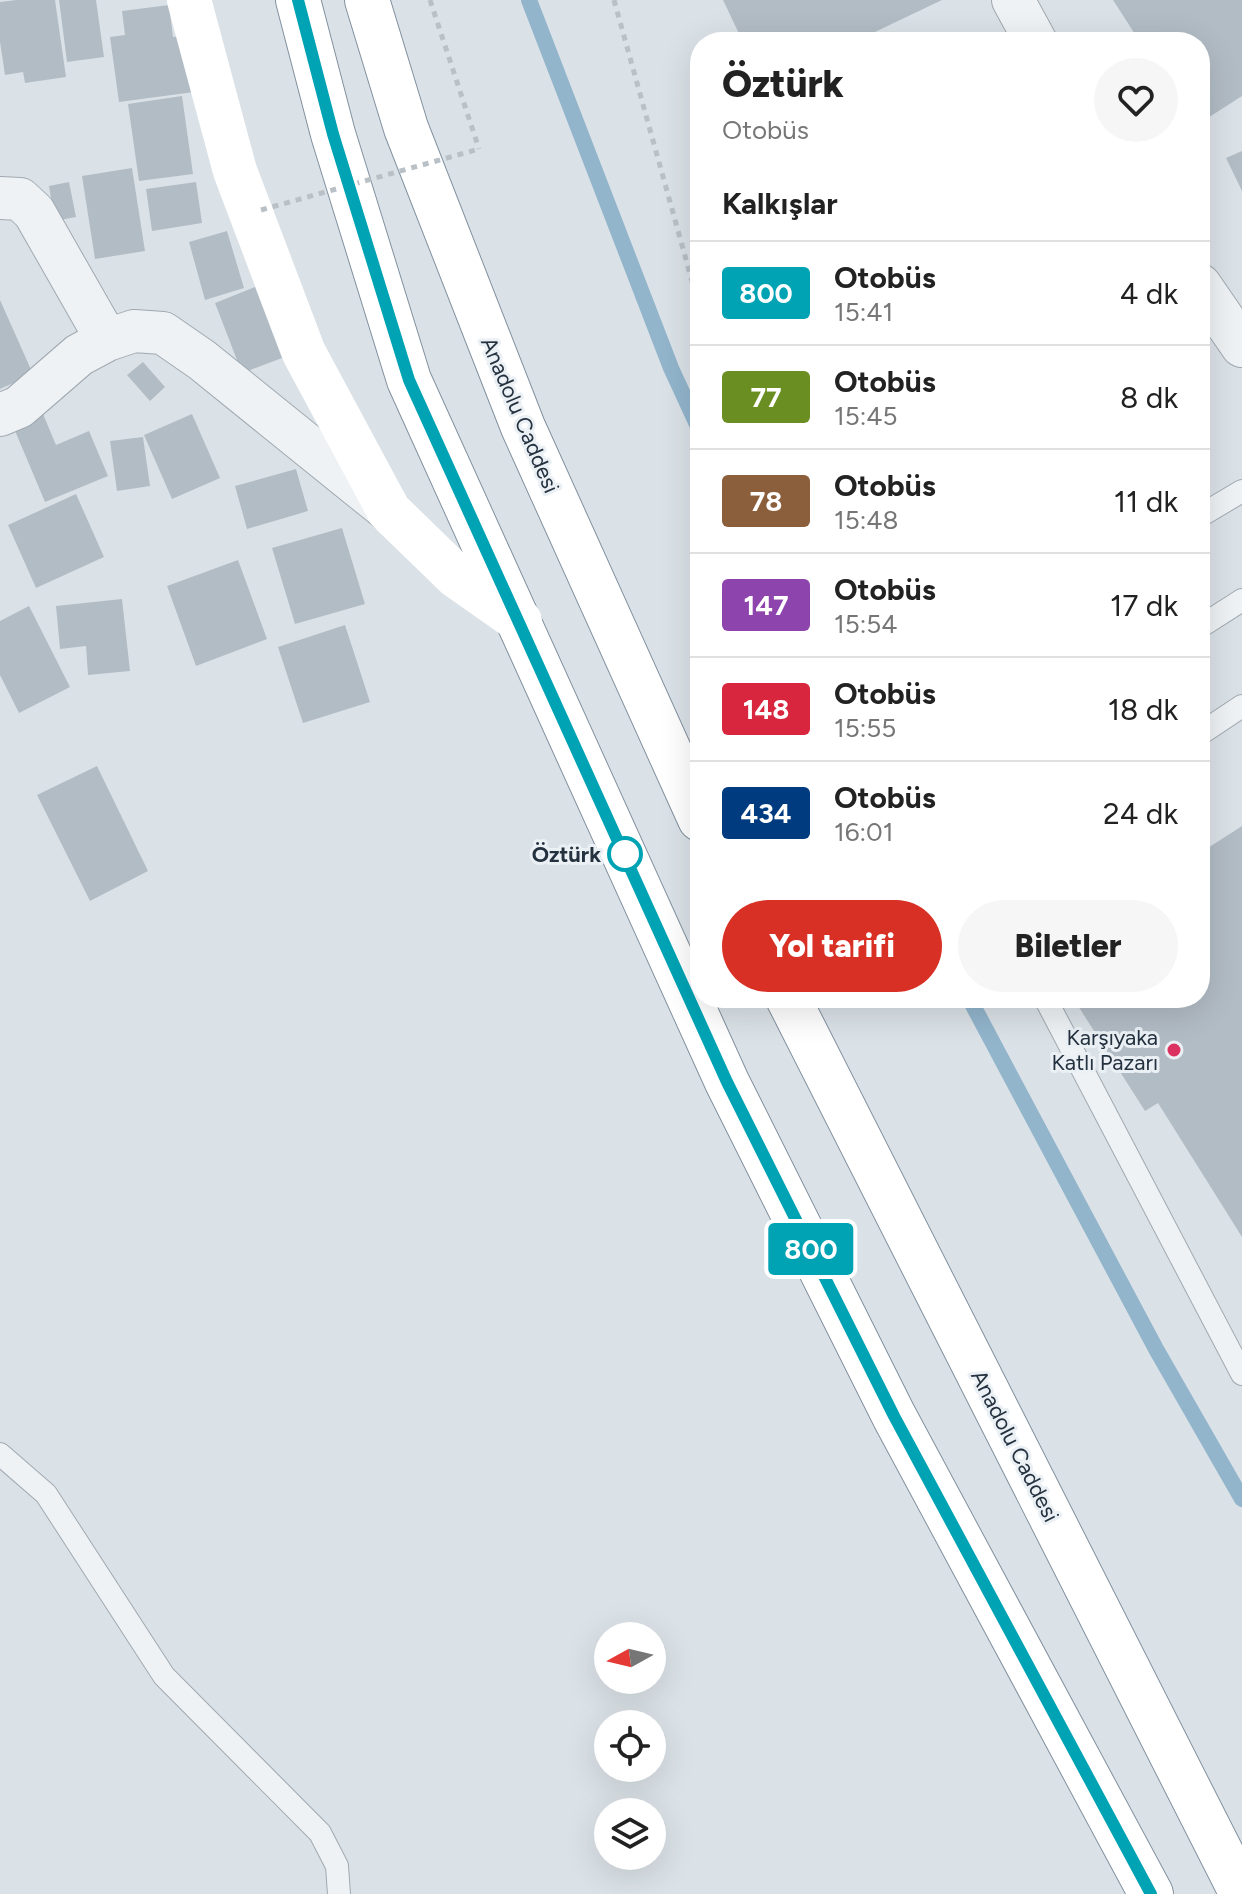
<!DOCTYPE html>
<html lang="tr">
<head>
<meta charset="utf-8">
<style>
	:root { --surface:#fff; --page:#f6f6f6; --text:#222; --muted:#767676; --line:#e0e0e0; --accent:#d93025 }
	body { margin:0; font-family:Figtree,sans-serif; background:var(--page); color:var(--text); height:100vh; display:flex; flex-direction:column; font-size:30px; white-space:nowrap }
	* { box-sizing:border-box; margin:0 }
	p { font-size:26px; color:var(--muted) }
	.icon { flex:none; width:44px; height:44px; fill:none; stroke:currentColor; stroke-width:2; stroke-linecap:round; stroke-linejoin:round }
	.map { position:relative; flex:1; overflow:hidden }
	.panel { position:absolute; left:690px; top:32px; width:520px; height:976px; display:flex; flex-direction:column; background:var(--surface); border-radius:32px; box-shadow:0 8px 32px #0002 }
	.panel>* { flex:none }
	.badge { padding:0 16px; border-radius:6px; font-size:28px; line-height:52px }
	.needle { width:52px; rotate:262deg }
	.controls { position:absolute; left:594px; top:1622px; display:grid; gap:16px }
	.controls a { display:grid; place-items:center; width:72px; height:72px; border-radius:50%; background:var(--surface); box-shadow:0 8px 32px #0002; font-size:40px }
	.map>.badge { position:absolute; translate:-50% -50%; box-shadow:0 0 0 4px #fff }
	h2 { padding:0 32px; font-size:30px; line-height:72px }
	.round { display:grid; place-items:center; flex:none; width:84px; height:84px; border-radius:42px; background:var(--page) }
	.summary { display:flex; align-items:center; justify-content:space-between; height:136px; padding:0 32px }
	h1 { font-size:38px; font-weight:800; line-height:60px }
	.button { display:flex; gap:16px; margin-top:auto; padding:16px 32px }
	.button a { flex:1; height:92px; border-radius:48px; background:var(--accent); color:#fff; font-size:32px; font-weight:800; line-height:92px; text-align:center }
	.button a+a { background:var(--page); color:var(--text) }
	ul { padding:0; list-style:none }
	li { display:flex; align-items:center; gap:24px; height:104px; padding:0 32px; border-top:2px solid var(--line) }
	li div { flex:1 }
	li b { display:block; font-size:30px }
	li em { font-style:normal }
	li .badge { min-width:88px; font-weight:700; text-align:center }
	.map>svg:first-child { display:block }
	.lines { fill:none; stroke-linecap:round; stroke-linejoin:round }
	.stream { stroke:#92b5cc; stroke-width:16 }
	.building { fill:#b2bcc5 }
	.lane-casing { stroke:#a0a9b1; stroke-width:24 }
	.street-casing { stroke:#a0a9b1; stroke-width:44 }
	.highway-casing { stroke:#82919f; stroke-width:46 }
	.path { stroke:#b9c0c6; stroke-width:5; stroke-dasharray:6 6; stroke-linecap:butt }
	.lane { stroke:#eef2f5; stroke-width:22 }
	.street { stroke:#eef2f5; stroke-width:42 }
	.secondary { stroke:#fff; stroke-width:44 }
	.highway { stroke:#fff; stroke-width:44 }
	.path-bridge { stroke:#b9c0c6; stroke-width:5; stroke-dasharray:6 6; stroke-linecap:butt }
	.line-casing { stroke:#fff; stroke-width:18 }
	.line { stroke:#00a3b4; stroke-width:12 }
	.stop-dot { fill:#fff; stroke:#00a3b4; stroke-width:4 }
	.poi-dot { fill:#db3261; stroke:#ebf0f5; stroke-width:3 }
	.labels { text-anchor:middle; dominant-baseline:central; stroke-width:6; stroke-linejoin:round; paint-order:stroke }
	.street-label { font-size:22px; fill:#24313f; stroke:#ebf0f5 }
	.stop-label { font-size:22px; font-weight:bold; fill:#24313f; stroke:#ebf0f5; text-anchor:end }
	.poi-label { font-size:22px; fill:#24313f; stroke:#ebf0f5; text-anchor:end }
</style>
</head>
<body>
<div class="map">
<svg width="1242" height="1894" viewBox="0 0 1242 1894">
	<rect width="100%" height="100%" fill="#dbe2e7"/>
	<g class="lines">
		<!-- stream -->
		<path class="stream" d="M529,0L671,368L700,431
			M969,998L1156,1349L1242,1499"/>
	</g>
	<!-- building -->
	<path class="building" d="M16,0H55L66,77L25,83L23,72L5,75L0,42V2Z
		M59,0H96L104,57L67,62Z
		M723,0H942L854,42H743Z
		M1113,0H1242V96L1200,123V42H1140Z
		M169,5L173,37L186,36L194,92L119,102L110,37L125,35L122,11Z
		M182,96L193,174L139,181L128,104Z
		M1242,151V191L1226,158Z
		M132,168L145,251L95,259L82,176Z
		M69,182L76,217L55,221L49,186Z
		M196,182L202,223L152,231L146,189Z
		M227,231L244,288L205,300L189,242Z
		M255,287L282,358L242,373L215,303Z
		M0,300L33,374L0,389Z
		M143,362L165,387L150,401L127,375Z
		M43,414L56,445L89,431L108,476L45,502L13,426Z
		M192,414L220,478L172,499L144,435Z
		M143,437L150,486L117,491L110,441Z
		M296,469L308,511L247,529L235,486Z
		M76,494L104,557L36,588L8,525Z
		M342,528L365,604L295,624L272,548Z
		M238,560L267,639L196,666L167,586Z
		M122,599L130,671L88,675L86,646L60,649L56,606Z
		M29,606L70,687L19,713L0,675V621Z
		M345,625L370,702L303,723L278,647Z
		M97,766L148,871L90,901L37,795Z
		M1242,826V1237L1158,1103L1145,1111L1073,998H1200V853Z"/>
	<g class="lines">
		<!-- lane casing -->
		<g class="lane-casing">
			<path id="lane" d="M1200,516L1242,491
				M1200,627L1242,600
				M1200,734L1242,706
				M1045,998L1242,1374
				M0,1454L46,1494L164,1676L320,1833L337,1866L339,1894"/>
		</g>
		<!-- street casing -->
		<g class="street-casing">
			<path id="street" d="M1013,0L1036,42
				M0,198L20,199L34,212L107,340
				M1200,285L1242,346
				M0,415L19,407L79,355L107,340L134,331L163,333L202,360L389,511"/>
		</g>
		<!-- highway casing -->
		<g class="highway-casing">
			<path id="highway" d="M298,0L333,134L409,380L727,1082L894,1416L1151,1894
				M367,0L406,128L523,427L700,819
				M788,998L1242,1894"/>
		</g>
		<!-- path -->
		<path class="path" d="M430,0L479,149
			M614,0L700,310"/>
		<!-- lane -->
		<use href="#lane" class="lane"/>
		<!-- street -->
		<use href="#street" class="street"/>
		<!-- secondary -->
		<path class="secondary" d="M189,0L235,171L304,353L389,511L456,576L520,621"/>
		<!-- highway -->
		<use href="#highway" class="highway"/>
		<!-- path-bridge -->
		<path class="path-bridge" d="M261,210L479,149"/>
	</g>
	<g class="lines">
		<!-- line casing -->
		<g class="line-casing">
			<path id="line" d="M298,0L333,134L409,380L727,1082L894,1416L1151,1894"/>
		</g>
		<!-- line -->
		<use href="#line" class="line"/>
	</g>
	<!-- markers -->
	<circle class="stop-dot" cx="625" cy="854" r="16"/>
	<circle class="poi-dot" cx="1174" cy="1050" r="8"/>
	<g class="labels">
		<!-- street labels -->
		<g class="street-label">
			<text transform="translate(520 415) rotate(67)">Anadolu Caddesi</text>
			<text transform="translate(1015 1446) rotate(63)">Anadolu Caddesi</text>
		</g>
		<!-- stop labels -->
		<g class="stop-label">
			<text x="601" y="854">Öztürk</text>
		</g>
		<!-- poi labels -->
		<g class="poi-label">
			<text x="1158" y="1037">Karşıyaka<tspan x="1158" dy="25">Katlı Pazarı</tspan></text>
		</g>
	</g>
</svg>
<div class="controls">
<a><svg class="needle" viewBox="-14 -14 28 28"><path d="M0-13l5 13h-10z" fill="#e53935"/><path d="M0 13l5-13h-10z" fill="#767676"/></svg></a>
<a><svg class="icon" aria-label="locate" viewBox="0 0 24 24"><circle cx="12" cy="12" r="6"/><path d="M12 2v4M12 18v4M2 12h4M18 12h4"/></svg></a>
<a><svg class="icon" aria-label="layers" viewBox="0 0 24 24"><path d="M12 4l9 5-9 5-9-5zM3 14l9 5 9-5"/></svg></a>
</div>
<b class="badge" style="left:811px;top:1249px;background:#00a3b4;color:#fff">800</b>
<section class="panel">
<div class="summary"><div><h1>Öztürk</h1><p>Otobüs</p></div><a class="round"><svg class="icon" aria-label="heart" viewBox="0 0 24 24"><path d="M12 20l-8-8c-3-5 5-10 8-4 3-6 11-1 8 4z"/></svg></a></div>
<h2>Kalkışlar</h2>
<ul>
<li><span class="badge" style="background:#00a3b4;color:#fff">800</span><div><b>Otobüs</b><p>15:41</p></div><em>4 dk</em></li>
<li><span class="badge" style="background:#6b8e23;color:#fff">77</span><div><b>Otobüs</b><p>15:45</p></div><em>8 dk</em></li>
<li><span class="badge" style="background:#8b5e3c;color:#fff">78</span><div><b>Otobüs</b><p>15:48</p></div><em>11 dk</em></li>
<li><span class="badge" style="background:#8e44ad;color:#fff">147</span><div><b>Otobüs</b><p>15:54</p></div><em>17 dk</em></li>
<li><span class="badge" style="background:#d7263d;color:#fff">148</span><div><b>Otobüs</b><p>15:55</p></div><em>18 dk</em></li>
<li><span class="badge" style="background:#003b80;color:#fff">434</span><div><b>Otobüs</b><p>16:01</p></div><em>24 dk</em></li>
</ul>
<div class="button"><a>Yol tarifi</a><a>Biletler</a></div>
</section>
</div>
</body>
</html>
